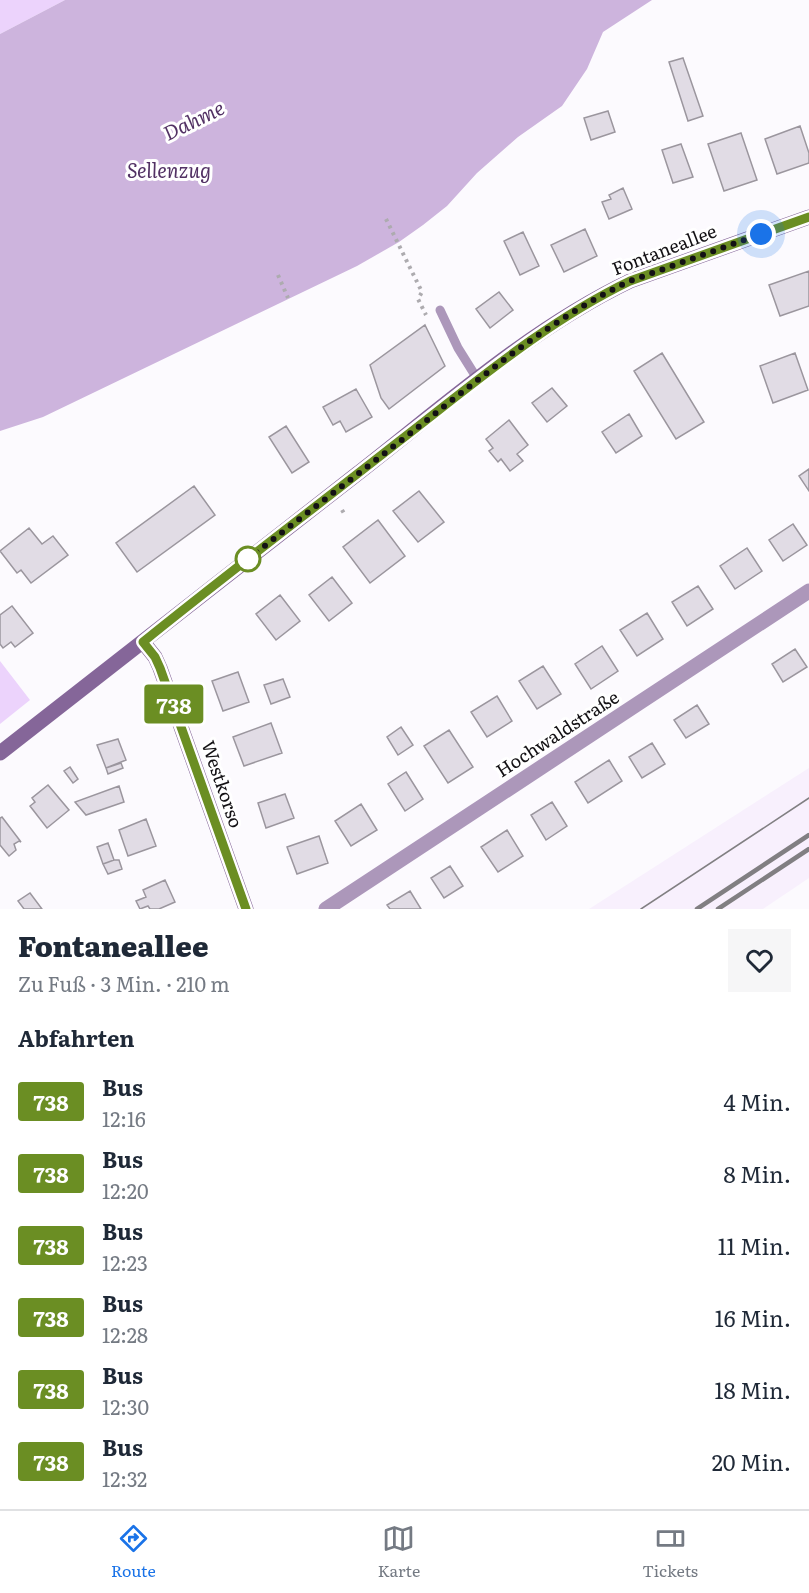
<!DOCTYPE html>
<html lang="de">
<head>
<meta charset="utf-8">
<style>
	:root { --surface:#fff; --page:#f6f6f7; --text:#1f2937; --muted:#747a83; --line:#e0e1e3; --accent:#1a73e8 }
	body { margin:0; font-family:Literata,serif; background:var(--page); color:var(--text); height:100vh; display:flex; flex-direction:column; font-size:22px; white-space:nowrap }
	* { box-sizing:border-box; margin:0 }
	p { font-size:20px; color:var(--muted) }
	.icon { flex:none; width:33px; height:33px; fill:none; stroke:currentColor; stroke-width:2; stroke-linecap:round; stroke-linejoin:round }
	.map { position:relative; height:909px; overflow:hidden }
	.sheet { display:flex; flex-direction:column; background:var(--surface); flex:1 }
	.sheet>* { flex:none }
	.badge { padding:0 12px; border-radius:4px; font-size:21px; line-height:39px }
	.you { position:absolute; width:30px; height:30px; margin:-15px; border:4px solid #fff; border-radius:50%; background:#1a73e8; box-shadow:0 0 0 9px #1a73e833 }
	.map>.badge { position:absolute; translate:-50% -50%; box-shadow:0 0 0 3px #fff }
	h2 { padding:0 18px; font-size:22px; line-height:54px }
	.round { display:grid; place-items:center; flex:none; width:63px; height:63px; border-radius:0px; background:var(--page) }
	.summary { display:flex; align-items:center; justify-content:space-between; height:102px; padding:0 18px }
	h1 { font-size:28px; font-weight:800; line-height:45px }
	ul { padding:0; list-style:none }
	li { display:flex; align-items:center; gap:18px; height:72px; padding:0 18px }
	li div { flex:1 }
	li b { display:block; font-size:22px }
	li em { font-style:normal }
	li .badge { min-width:66px; font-weight:700; text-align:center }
	.tab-bar { display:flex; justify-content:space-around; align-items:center; height:84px; border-top:2px solid var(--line); background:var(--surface); font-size:16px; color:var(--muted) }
	.tab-bar a { display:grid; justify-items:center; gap:3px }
	.tab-bar .selected { color:var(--accent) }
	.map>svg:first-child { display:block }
	.built { fill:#f8f0fd }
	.green { fill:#ecd3fc }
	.water { fill:#cdb4dd }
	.building { fill:#e1dce5; stroke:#9b969e; stroke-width:1.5 }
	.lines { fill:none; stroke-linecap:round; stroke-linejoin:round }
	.path { stroke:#adabaf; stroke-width:4; stroke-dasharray:3 4.5; stroke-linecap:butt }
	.lane { stroke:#ac97ba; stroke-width:9 }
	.street { stroke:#ac97ba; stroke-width:15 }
	.secondary { stroke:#856699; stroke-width:15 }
	.tram { stroke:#817f82; stroke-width:1.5 }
	.rail { stroke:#817f82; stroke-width:4.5 }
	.line-casing { stroke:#fff; stroke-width:14 }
	.line { stroke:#6b8e23; stroke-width:9 }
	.walk { stroke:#131114; stroke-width:6; stroke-dasharray:0 10.8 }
	.stop-dot { fill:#fff; stroke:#6b8e23; stroke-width:3 }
	.labels { text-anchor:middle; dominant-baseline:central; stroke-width:6; stroke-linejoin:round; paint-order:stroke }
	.street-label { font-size:18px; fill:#131114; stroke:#fff }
	.water-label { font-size:20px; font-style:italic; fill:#523164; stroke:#fff }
</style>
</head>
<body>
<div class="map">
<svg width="809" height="909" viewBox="0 0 809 909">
	<rect width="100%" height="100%" fill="#fcfafe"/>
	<!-- built -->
	<path class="built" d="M809,768V878L763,909H589Z"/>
	<!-- green -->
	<path class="green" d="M0,0H65L0,34Z
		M0,661L30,700L0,724Z"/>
	<!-- water -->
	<path class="water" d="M65,0H652L603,32L587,69L562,106L518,137L477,173L447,206L423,225L399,242L357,266L43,417L0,431V34Z"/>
	<!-- building -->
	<path class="building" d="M683,58L703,116L688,121L669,62Z
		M608,111L615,132L591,140L584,118Z
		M800,126L809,153V163L777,174L765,139Z
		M741,133L757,180L724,191L708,144Z
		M681,144L693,177L673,183L662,150Z
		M623,188L632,209L609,219L602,202L611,199L609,195Z
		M585,229L597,256L564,272L551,245Z
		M523,232L539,266L520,275L504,241Z
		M809,271V306L780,316L769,285Z
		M499,292L513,310L490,328L476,309Z
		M425,325L445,366L389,409L381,398L370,365Z
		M662,353L704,422L676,439L634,371Z
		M795,353L808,390L773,403L760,366Z
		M552,388L567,406L547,422L532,403Z
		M356,389L372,417L346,432L340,421L333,425L323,407Z
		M629,414L642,436L616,453L602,432Z
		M509,420L528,445L517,454L523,461L510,471L501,459L498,462L489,451L493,448L486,439Z
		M286,426L309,462L292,473L269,437Z
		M809,469V491L799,476Z
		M194,486L215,515L137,572L116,543Z
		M419,491L444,522L418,542L393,511Z
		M378,520L405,556L370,583L343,547Z
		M793,524L807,545L783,561L769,540Z
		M29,528L42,544L53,536L68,555L31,583L21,570L17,573L0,551Z
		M747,548L762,571L735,589L720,566Z
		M332,577L352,603L329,621L309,595Z
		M698,586L713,609L687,626L672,602Z
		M280,595L300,621L276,640L256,614Z
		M12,606L33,633L15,647L11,642L3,648L0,644V615Z
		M647,613L663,639L637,656L620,630Z
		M602,646L618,671L591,689L575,664Z
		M795,649L807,667L783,682L772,664Z
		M543,666L561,694L537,709L519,681Z
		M238,672L249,702L223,711L212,681Z
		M283,679L290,697L271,704L264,685Z
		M497,696L512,721L487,737L471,712Z
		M697,705L709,724L686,738L674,720Z
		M271,723L282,753L244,766L233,737Z
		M401,727L413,745L398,755L387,737Z
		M449,730L473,767L448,783L424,746Z
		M118,739L126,760L106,768L97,745Z
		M652,743L665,764L642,778L629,757Z
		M609,760L622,781L588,803L575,782Z
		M121,763L123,768L108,774L106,768Z
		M70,767L78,779L73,783L64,771Z
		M406,772L423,799L405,811L388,784Z
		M48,785L69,810L47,828L30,806L35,802L32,798Z
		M119,786L124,802L86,815L75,802Z
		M285,794L294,818L266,828L258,803Z
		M552,802L567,826L546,840L531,815Z
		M361,804L377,830L351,846L335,821Z
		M2,817L21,842L19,841L14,844L16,850L9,856L0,845V818Z
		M146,819L156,846L128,856L119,830Z
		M507,830L523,856L498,872L481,847Z
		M319,836L328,863L297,874L287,847Z
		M108,843L114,860L103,864L97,847Z
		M114,860H119L122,869L108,874L103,864Z
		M450,866L463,886L444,898L431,878Z
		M165,880L175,902L159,909H150L148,906L140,909L136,901L146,897L143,890Z
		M410,891L421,909H390L387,905Z
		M30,893L42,909H24L18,901Z"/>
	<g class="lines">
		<!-- path -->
		<path class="path" d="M386,219L422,292L418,299L426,315
			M278,275L288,298
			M342,510L345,515"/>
		<!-- lane -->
		<path class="lane" d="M440,310L458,348L478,380"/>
		<!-- street -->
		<path class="street" d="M326,909L809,591"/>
		<!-- secondary -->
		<path class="secondary" d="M143,642L155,657L160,668L246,909
			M0,753C118,660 238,568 357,474C444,406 530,329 630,281L809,217"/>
		<!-- tram -->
		<path class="tram" d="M641,909L809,798"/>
		<!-- rail -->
		<path class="rail" d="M697,909L809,835
			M718,909L809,849"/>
	</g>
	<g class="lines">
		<!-- line casing -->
		<g class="line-casing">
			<path id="line" d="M246,909L160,668L155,657L143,642C227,574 313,509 398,442C472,385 545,322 630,281L809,217"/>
		</g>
		<!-- line -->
		<use href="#line" class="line"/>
		<!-- walk -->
		<path class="walk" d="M248,559C304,515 361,472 417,428C484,375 552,318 630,281L761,234"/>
	</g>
	<!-- markers -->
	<circle class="stop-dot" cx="248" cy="559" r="12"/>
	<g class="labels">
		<!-- street labels -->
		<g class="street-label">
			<text transform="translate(664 249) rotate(-21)">Fontaneallee</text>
			<text transform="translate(557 733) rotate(-33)">Hochwaldstraße</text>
			<text transform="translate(223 784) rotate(71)">Westkorso</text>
		</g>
		<!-- water labels -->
		<g class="water-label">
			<text transform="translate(193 119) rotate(-26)">Dahme</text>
			<text x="169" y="169">Sellenzug</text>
		</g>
	</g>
</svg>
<div class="you" style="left:761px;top:234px"></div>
<b class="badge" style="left:174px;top:704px;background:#6b8e23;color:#fff">738</b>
</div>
<section class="sheet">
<div class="summary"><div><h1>Fontaneallee</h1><p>Zu Fuß · 3 Min. · 210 m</p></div><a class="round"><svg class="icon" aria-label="heart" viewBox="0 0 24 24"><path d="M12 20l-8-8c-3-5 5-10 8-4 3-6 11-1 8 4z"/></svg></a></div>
<h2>Abfahrten</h2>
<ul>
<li><span class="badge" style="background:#6b8e23;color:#fff">738</span><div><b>Bus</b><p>12:16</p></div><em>4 Min.</em></li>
<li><span class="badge" style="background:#6b8e23;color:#fff">738</span><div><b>Bus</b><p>12:20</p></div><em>8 Min.</em></li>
<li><span class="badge" style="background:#6b8e23;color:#fff">738</span><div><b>Bus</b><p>12:23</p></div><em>11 Min.</em></li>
<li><span class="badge" style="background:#6b8e23;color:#fff">738</span><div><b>Bus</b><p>12:28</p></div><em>16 Min.</em></li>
<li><span class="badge" style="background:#6b8e23;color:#fff">738</span><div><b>Bus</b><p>12:30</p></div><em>18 Min.</em></li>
<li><span class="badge" style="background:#6b8e23;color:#fff">738</span><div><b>Bus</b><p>12:32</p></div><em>20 Min.</em></li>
</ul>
</section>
<nav class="tab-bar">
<a class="selected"><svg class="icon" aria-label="directions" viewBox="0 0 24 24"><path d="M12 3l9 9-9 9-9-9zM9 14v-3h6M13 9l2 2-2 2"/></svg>Route</a>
<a><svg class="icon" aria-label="map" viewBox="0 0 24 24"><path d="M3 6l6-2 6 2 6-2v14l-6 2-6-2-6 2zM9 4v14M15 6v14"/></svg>Karte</a>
<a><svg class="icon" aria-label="tickets" viewBox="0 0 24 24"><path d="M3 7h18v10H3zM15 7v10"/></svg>Tickets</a>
</nav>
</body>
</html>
